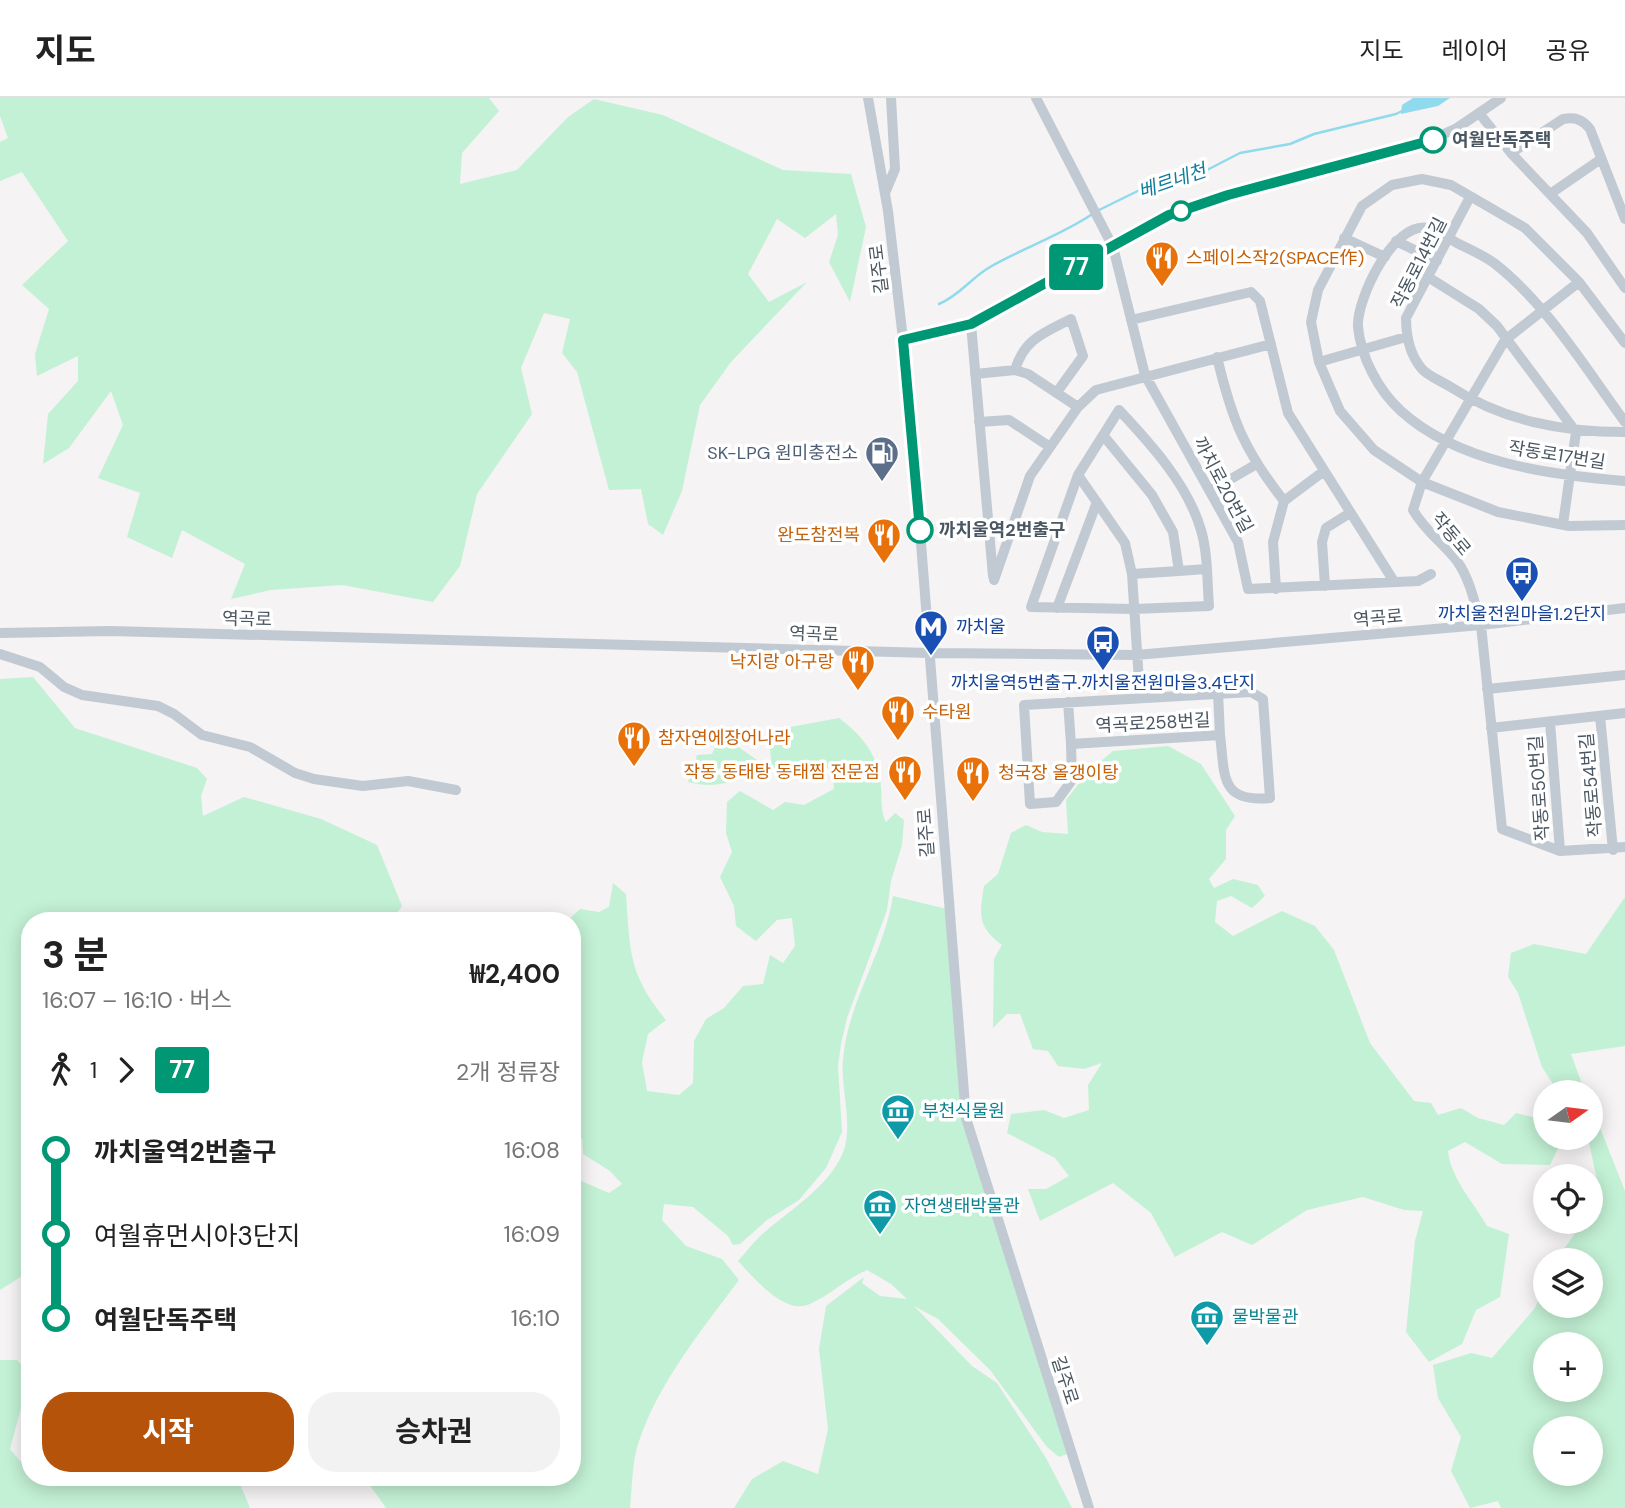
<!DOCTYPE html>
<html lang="ko">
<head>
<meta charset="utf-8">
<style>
	:root { --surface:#fff; --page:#f2f2f2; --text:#222; --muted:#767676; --line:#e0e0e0; --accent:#b45309 }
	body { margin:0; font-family:"DM Sans","Noto Sans KR",sans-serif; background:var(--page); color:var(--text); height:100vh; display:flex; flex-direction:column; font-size:26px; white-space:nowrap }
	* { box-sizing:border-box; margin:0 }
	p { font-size:23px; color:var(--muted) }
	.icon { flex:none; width:38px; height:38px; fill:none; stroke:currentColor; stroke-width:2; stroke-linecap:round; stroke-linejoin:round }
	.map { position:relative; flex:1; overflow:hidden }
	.sheet { position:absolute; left:21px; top:814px; width:560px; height:574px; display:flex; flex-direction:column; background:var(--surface); border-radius:28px; box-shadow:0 4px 18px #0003 }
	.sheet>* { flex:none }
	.badge { padding:0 14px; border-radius:5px; font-size:24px; line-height:46px }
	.needle { width:46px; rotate:76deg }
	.controls { position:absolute; left:1533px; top:982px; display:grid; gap:14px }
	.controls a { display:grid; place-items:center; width:70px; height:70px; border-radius:50%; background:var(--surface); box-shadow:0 4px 18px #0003; font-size:35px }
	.map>.badge { position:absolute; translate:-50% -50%; box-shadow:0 0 0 4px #fff }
	.legs { display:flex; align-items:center; gap:10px; height:77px; padding:0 21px; font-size:23px }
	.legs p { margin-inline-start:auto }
	.head { display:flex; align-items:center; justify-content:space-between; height:119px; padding:0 21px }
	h1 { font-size:38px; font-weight:700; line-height:52px }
	.cta { display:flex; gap:14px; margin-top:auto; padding:14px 21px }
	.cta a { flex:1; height:80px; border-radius:28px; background:var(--accent); color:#fff; font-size:28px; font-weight:700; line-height:80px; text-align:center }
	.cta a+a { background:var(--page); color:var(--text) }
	ul { padding:0 21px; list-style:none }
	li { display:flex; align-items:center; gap:24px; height:84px; font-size:26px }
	li i { display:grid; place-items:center; width:10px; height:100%; margin:0 9px; background:currentColor }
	li i::after { content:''; width:18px; height:18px; margin:-9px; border:5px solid; border-radius:50%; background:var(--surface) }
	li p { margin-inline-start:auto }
	li:first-child i { background:linear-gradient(#0000 50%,currentColor 0) }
	li:last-child i { background:linear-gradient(currentColor 50%,#0000 0) }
	header { display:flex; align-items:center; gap:42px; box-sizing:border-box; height:98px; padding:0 35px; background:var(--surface); border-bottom:2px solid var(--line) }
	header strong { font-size:33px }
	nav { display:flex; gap:38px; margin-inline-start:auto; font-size:24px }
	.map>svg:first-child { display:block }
	.green { fill:#c3f1d5; fill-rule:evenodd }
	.water { fill:#90daee }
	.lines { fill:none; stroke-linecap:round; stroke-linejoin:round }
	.stream { stroke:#90daee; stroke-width:2.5 }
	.minor { stroke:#c1cad2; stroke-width:10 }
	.line-1-casing { stroke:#fff; stroke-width:16 }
	.line-1 { stroke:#009775; stroke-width:10 }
	.stop-1-dot { fill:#fff; stroke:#009775; stroke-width:3.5 }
	.labels { text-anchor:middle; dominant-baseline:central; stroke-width:7; stroke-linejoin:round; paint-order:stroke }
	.stop-label { font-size:18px; font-weight:bold; fill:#4a5661; stroke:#fff; text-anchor:start }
	.food-label { font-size:18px; fill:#c56008; stroke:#fff; text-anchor:start }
	.street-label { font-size:18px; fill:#4a5661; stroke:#fff }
	.service-label { font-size:18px; fill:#4e5e75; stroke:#fff; text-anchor:end }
	.transit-label { font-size:18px; fill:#164399; stroke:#fff }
	.culture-label { font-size:18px; fill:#0d838f; stroke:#fff; text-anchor:start }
	.water-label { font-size:19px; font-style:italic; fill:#0c7c9b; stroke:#fff }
</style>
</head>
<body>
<header>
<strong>지도</strong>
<nav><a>지도</a><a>레이어</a><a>공유</a></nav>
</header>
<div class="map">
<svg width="1625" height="1410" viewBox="0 0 1625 1410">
	<rect width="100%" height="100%" fill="#f5f3f3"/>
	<!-- green -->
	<path class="green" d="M0,0H489L499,13L462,55L460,86L517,72L568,19L594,1L663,17L783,72L851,76L866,129L850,204L829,164L838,137L836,116L805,140L777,121L748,176L769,204L807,184L731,264L700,307L682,393L663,437L648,426L641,391L609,392L577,274L562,255L570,221L544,215L521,270L532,316L477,396L460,468L433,504L342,487L271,492L231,501L245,466L182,432L172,460L127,439L140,395L98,380L123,327L111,293L69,350L43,366L48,316L78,283V258L37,278L35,256L49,211L22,187L68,143L22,74L0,83V44L8,40L0,18Z
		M33,579L75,630L197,670L207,681L201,698L203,718L244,699L321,721L377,747L402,808L392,822H30V1173L0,1192V581Z
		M839,620C863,638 880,659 881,690C882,701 880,713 886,724L895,715L904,722L902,747L891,783L887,812L847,920L841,946L838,967L842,1034L826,1070L799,1102L767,1122L740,1146L733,1147L728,1138L693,1109L664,1106L662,1122L686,1148L722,1161L739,1182C701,1233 658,1285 638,1346C632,1365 632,1390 630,1410H386L364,1379H572V1079L609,1095L622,1086L610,1073L583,1056L582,1040H572V881L580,865L572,860V822H568L580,811L599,814L609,809L613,785L626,796C630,852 628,876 666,922L648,936L642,964L647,993L679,997L693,985L694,943L706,921L724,910L743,888L763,886L770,857L783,865L795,848L792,820L777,822L756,843L736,828L734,808L720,779L732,754L726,735L727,704L740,693L773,712L785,704L804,707L834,691L832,671L808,666L791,675L772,670L769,641L780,631Z
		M727,641L757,662C741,686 716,691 688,684L697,657L712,656L717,645Z
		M1168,648L1201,666L1235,718L1226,732V761L1209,781L1214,790L1233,781L1258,787L1265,798L1252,810L1231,798L1217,803L1215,824L1233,838L1282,813L1315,828L1334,852L1370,945L1414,1003L1431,1005L1438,1017L1461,1010L1478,1020L1504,1027L1516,1015L1545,1022V1040H1563L1550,1067L1502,1066L1465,1044L1448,1053C1451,1081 1473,1103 1487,1128L1509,1136L1500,1199L1476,1212L1462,1246L1429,1264L1406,1234L1415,1143L1423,1113L1404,1112L1363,1099L1307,1112L1252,1147L1222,1134L1175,1159L1151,1115L1113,1085L1040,1123L1028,1091H1046L1069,1078L1055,1060L1007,1035L1011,1016L1044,1012L1064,1020L1089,1012L1088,987L1102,965L1084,971L1058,968L1048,953L1033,951L1020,916H1007L993,930L994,861L1002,847C978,829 979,817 984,788L998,776L1011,735L1026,727L1042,734L1068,736L1066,702L1088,674L1113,653Z
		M893,798L947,811L966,1020L1072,1354L1059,1359L1047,1349L990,1272L938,1221L914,1208L972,1268L997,1285L1046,1360L1072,1410H734L752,1381L783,1363L818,1376L828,1331L819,1251L826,1208L864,1179L862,1185L880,1198L907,1201L891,1186L867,1172C846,1181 830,1197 810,1206C785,1218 753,1179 738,1163C747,1153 756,1141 767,1132C792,1111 824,1091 840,1061C856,1032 840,993 843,961C848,903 884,856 893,798Z
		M1625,799V948L1571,956L1585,994H1558L1542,969L1518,895L1508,879L1511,855L1534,846L1586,856Z
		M1591,1007L1625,1093V1410H1501L1498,1403L1470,1410L1451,1373L1461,1339L1438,1300L1433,1267L1471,1255L1492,1260L1535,1210L1545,1186V1208H1591V1162H1556L1583,1124H1591V1114L1601,1100L1588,1040ZM1545,1246H1591V1292H1545ZM1545,1330H1591V1376H1545Z
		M0,1262H17L30,1276L10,1351L20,1363L30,1360V1379H237L250,1410H0Z"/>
	<!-- water -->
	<path class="water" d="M1413,0H1450L1438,8L1401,16L1402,7Z"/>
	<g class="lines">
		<!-- stream -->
		<path class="stream" d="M1097,113L1150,87L1209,71L1240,55L1290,46L1314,36L1396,16L1404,12
			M939,206C960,197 971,180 990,169C1023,150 1059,138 1091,117"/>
		<!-- minor -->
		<path class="minor" d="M868,0L888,113L909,292L966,1020L1089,1410
			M1036,0L1113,149L1145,277L1238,444L1248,491L1418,483L1431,476
			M1479,15L1511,55L1587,135L1625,190
			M1511,55L1563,21C1575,19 1582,21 1590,31L1625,121
			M885,95L895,71L891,0
			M1550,96L1601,61
			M1470,99L1406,220C1406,237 1410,257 1422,271C1428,278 1441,283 1449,288C1503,323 1562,334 1625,334
			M1344,140L1385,159
			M1396,143L1437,163
			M1428,179L1479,211L1497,228L1576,334L1563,426
			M1579,184L1505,242L1422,384L1413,412C1425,433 1443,445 1457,463C1470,481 1475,506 1481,527L1502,731L1560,753L1625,749
			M1131,222L1251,194L1260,203L1288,315L1393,482
			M971,226L993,478
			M903,242L971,226L1169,117L1228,98L1415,49L1457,30L1501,0
			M1625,245L1579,184L1525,130L1451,87L1422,81L1392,87L1362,108L1318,192L1311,224L1319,264L1340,313L1374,352L1422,384L1498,414L1569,428L1625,427
			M1217,259C1232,322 1244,352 1284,403
			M1319,264L1406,239
			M1015,272C1024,241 1044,235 1071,221L1083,258L1057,294
			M975,276L1015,272L1028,276L1078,309
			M1119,312C1151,346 1188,387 1201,432C1208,456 1207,483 1209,508L1134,511L1031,509L1078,377Z
			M979,324L1009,322L1050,349
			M1625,324C1586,271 1547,206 1494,165C1483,157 1469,151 1457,145C1448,140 1438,132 1428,130C1394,122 1356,202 1358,229C1361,260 1379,293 1401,313C1458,365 1551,377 1625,383
			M1103,337L1152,397L1173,434L1179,473L1132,476
			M1078,377L1125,445L1132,476L1140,599
			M1210,393L1255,367
			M1179,473L1206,471
			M994,482L1030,378L1078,309L1096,292L1271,246
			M1325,488L1322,444L1326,430L1350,415
			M1276,491L1273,444L1284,403L1324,373
			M1057,510L1097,404
			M0,535L111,533L930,555L1136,557L1481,527L1625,510
			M0,556L40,569L64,589L82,597L158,608L174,616L202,637L250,649L295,675L314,681L363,688L408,683L456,692
			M1487,591L1625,577
			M1251,594L1263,601L1270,700C1219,705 1225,676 1220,637L1071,646L1072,682L1056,704L1030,706L1024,607Z
			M1218,595L1220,637
			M1068,604L1071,646
			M1600,618L1613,752
			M1550,624L1560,753
			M1491,630L1625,615"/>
	</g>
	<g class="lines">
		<!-- line-1 casing -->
		<g class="line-1-casing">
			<path id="line-1" d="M920,432L903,242L971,226L1169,117L1228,97L1433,42"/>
		</g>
		<!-- line-1 -->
		<use href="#line-1" class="line-1"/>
	</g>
	<!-- icons -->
	<defs>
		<g id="restaurant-pin" transform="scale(1.75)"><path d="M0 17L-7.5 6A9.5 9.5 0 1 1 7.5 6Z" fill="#e8710a" stroke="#fff"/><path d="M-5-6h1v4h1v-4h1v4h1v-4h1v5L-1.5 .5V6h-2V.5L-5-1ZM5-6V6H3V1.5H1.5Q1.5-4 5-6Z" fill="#fff"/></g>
		<g id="fuel-pin" transform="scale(1.75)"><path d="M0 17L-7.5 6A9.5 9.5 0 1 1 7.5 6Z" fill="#5c6f8a" stroke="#fff"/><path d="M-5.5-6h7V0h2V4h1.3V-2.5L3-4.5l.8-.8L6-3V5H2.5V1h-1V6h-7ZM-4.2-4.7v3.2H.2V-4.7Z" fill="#fff"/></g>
		<g id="bus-pin" transform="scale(1.75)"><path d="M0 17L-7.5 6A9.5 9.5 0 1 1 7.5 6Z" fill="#1a4fb4" stroke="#fff"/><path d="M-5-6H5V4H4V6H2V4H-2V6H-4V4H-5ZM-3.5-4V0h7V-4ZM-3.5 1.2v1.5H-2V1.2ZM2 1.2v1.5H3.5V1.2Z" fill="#fff"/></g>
		<g id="metro-pin" transform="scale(1.75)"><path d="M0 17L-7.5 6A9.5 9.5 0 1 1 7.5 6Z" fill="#1a4fb4" stroke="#fff"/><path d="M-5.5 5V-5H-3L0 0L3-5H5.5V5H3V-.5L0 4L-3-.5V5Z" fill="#fff"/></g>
		<g id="museum-pin" transform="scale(1.75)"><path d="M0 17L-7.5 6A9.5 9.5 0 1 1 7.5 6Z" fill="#0f9aa8" stroke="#fff"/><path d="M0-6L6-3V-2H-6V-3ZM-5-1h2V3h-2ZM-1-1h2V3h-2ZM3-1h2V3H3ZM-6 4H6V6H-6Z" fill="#fff"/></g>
	</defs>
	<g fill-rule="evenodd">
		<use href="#restaurant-pin" x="1162" y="160"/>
		<use href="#fuel-pin" x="882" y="355"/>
		<use href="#restaurant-pin" x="884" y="437"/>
		<use href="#bus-pin" x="1522" y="475"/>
		<use href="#metro-pin" x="931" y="529"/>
		<use href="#bus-pin" x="1103" y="544"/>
		<use href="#restaurant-pin" x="858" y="564"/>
		<use href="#restaurant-pin" x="898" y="614"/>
		<use href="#restaurant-pin" x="634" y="640"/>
		<use href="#restaurant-pin" x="905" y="674"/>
		<use href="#restaurant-pin" x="973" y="675"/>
		<use href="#museum-pin" x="898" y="1013"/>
		<use href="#museum-pin" x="880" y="1108"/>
		<use href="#museum-pin" x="1207" y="1219"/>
	</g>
	<!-- markers -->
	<g class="stop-1-dot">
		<circle cx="1433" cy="42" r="12"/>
		<circle cx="1181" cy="113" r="9"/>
		<circle cx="920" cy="432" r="12"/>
	</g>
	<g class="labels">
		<!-- stop labels -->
		<g class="stop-label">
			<text x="1452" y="42">여월단독주택</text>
			<text x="939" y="432">까치울역2번출구</text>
		</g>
		<!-- food labels -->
		<g class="food-label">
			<text x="1186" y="160">스페이스작2(SPACE作)</text>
			<text x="860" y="437" text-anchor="end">완도참전복</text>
			<text x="834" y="564" text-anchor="end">낙지랑 아구랑</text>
			<text x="922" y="614">수타원</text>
			<text x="658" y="640">참자연에장어나라</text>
			<text x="880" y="674" text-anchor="end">작동 동태탕 동태찜 전문점</text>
			<text x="998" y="675">청국장 올갱이탕</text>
		</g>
		<!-- street labels -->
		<g class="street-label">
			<text transform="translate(1419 165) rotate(-63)">작동로14번길</text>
			<text transform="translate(879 171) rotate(-97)">길주로</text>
			<text transform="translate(1557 357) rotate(9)">작동로17번길</text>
			<text transform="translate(1223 387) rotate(62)">까치로20번길</text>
			<text transform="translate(1451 436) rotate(50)">작동로</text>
			<text transform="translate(1378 520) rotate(-5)">역곡로</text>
			<text transform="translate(247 521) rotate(1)">역곡로</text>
			<text transform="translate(814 536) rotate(2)">역곡로</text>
			<text transform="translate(1153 625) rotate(-3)">역곡로258번길</text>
			<text transform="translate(1591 687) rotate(-95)">작동로54번길</text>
			<text transform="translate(1539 690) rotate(-94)">작동로50번길</text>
			<text transform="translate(926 735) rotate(-94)">길주로</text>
			<text transform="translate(1065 1282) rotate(72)">길주로</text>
		</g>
		<!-- service labels -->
		<g class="service-label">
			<text x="858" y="355">SK-LPG 원미충전소</text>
		</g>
		<!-- transit labels -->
		<g class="transit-label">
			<text x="1522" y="516">까치울전원마을1.2단지</text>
			<text x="956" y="529" text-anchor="start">까치울</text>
			<text x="1103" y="585">까치울역5번출구.까치울전원마을3.4단지</text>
		</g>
		<!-- culture labels -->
		<g class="culture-label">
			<text x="922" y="1013">부천식물원</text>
			<text x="904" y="1108">자연생태박물관</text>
			<text x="1232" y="1219">물박물관</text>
		</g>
		<!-- water labels -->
		<g class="water-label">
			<text transform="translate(1172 83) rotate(-19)">베르네천</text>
		</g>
	</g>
</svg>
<div class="controls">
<a><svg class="needle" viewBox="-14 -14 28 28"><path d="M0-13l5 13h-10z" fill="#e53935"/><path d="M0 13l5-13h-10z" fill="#767676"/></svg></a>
<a><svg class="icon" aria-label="locate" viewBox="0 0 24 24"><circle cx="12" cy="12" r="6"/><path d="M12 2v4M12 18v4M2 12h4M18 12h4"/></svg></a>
<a><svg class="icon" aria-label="layers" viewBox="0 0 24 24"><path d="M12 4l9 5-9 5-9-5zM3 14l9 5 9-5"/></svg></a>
<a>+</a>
<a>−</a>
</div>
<b class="badge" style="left:1076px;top:169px;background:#009775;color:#fff">77</b>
<section class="sheet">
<div class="head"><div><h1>3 분</h1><p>16:07 – 16:10 · 버스</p></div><b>₩2,400</b></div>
<div class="legs"><svg class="icon" aria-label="walk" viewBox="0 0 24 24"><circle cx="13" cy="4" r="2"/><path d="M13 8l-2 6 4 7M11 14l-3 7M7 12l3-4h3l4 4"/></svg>1<svg class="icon" aria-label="forward" viewBox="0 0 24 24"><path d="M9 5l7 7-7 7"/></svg><b class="badge" style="background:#009775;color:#fff">77</b><p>2개 정류장</p></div>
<ul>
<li><i style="color:#009775"></i><b>까치울역2번출구</b><p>16:08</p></li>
<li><i style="color:#009775"></i><span>여월휴먼시아3단지</span><p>16:09</p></li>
<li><i style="color:#009775"></i><b>여월단독주택</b><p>16:10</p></li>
</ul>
<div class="cta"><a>시작</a><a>승차권</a></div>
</section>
</div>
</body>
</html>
